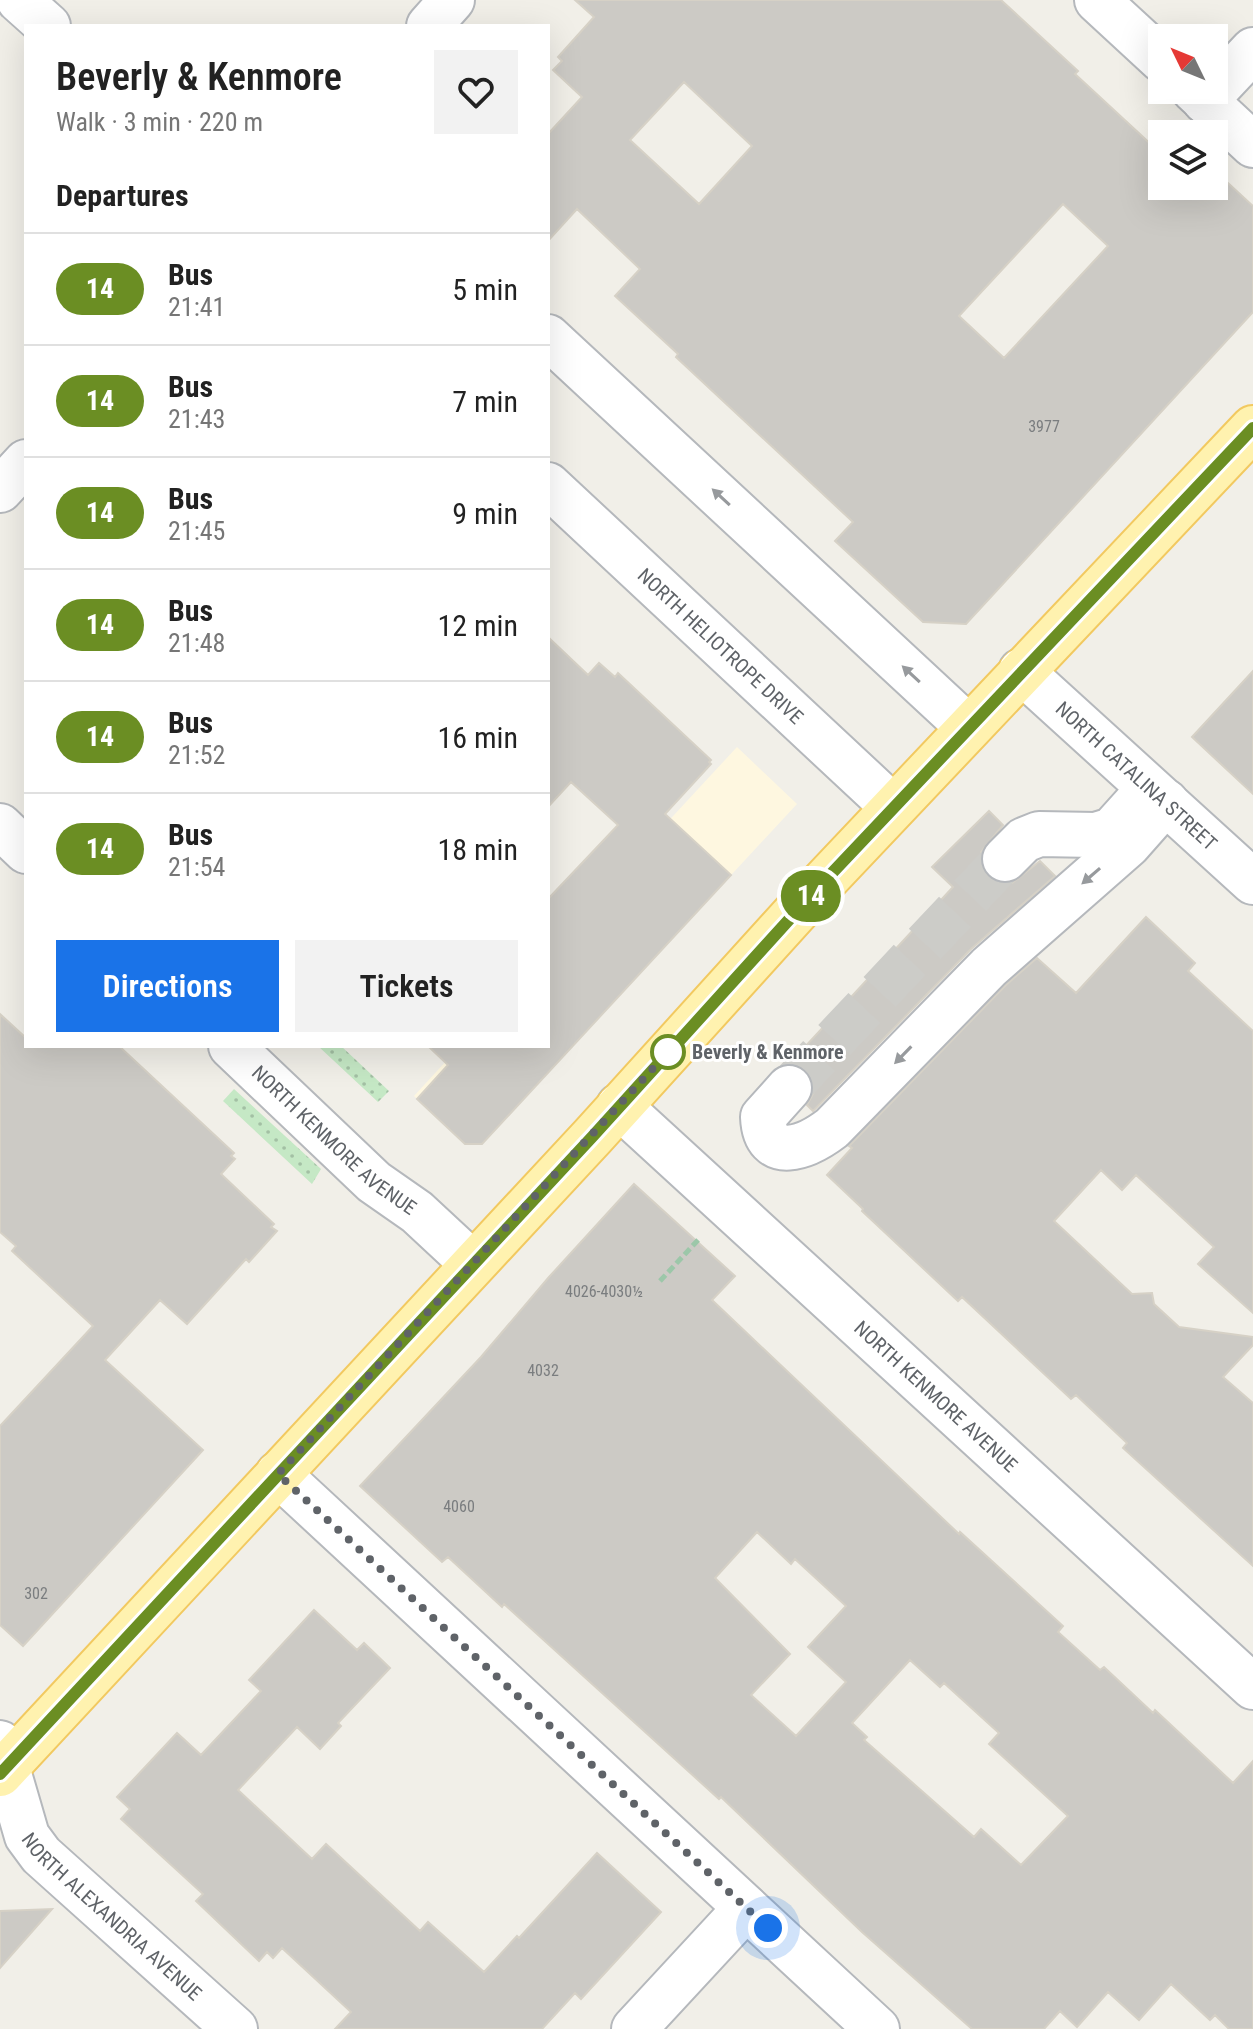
<!DOCTYPE html>
<html lang="en">
<head>
<meta charset="utf-8">
<style>
	:root { --surface:#fff; --page:#f2f2f2; --text:#222; --muted:#767676; --line:#e0e0e0; --accent:#1a73e8 }
	body { margin:0; font-family:"Roboto Condensed",sans-serif; background:var(--page); color:var(--text); height:100vh; display:flex; flex-direction:column; font-size:30px; white-space:nowrap }
	* { box-sizing:border-box; margin:0 }
	p { font-size:26px; color:var(--muted) }
	.icon { flex:none; width:44px; height:44px; fill:none; stroke:currentColor; stroke-width:2; stroke-linecap:round; stroke-linejoin:round }
	.map { position:relative; flex:1; overflow:hidden }
	.panel { position:absolute; left:24px; top:24px; width:526px; height:1024px; display:flex; flex-direction:column; background:var(--surface); border-radius:0px; box-shadow:0 8px 32px #0002 }
	.panel>* { flex:none }
	.badge { padding:0 16px; border-radius:26px; font-size:28px; line-height:52px }
	.needle { width:52px; rotate:313deg }
	.tools { position:absolute; left:1148px; top:24px; display:grid; gap:16px }
	.tools a { display:grid; place-items:center; width:80px; height:80px; border-radius:0px; background:var(--surface); box-shadow:0 8px 32px #0002; font-size:40px }
	.you { position:absolute; width:40px; height:40px; margin:-20px; border:6px solid #fff; border-radius:50%; background:#1a73e8; box-shadow:0 0 0 12px #1a73e833 }
	.map>.badge { position:absolute; translate:-50% -50%; box-shadow:0 0 0 4px #fff }
	h2 { padding:0 32px; font-size:30px; line-height:72px }
	.round { display:grid; place-items:center; flex:none; width:84px; height:84px; border-radius:0px; background:var(--page) }
	.head { display:flex; align-items:center; justify-content:space-between; height:136px; padding:0 32px }
	h1 { font-size:38px; font-weight:600; line-height:60px }
	.button { display:flex; gap:16px; margin-top:auto; padding:16px 32px }
	.button a { flex:1; height:92px; border-radius:0px; background:var(--accent); color:#fff; font-size:32px; font-weight:600; line-height:92px; text-align:center }
	.button a+a { background:var(--page); color:var(--text) }
	ul { padding:0; list-style:none }
	li { display:flex; align-items:center; gap:24px; height:112px; padding:0 32px; border-top:2px solid var(--line) }
	li div { flex:1 }
	li b { display:block; font-size:30px }
	li em { font-style:normal }
	li .badge { min-width:88px; font-weight:700; text-align:center }
	.map>svg:first-child { display:block }
	.commercial { fill:#fef7e0 }
	.grass { fill:url(#grass-dots) }
	.building { fill:#cccac5; stroke:#d6d1c6; stroke-width:2; fill-rule:evenodd }
	.lines { fill:none; stroke-linecap:round; stroke-linejoin:round }
	.minor-tunnel { stroke:#ccccc8; stroke-width:44; stroke-dasharray:44 22; stroke-linecap:butt }
	.minor-casing { stroke:#b5b8bc; stroke-width:48 }
	.major-casing { stroke:#f2c960; stroke-width:48 }
	.path { stroke:#9cc7a9; stroke-width:5; stroke-dasharray:8 4; stroke-linecap:butt }
	.minor { stroke:#fff; stroke-width:44 }
	.major { stroke:#fff2af; stroke-width:44 }
	.oneway { fill:#979a9d }
	.line-casing { stroke:#fff; stroke-width:18 }
	.line { stroke:#6b8e23; stroke-width:12 }
	.walk { stroke:#5f6368; stroke-width:8; stroke-dasharray:0 14.4 }
	.stop-dot { fill:#fff; stroke:#6b8e23; stroke-width:4 }
	.labels { text-anchor:middle; dominant-baseline:central; stroke-width:6; stroke-linejoin:round; paint-order:stroke }
	.number-label { font-size:16px; fill:#7a7d7f }
	.street-label { font-size:20px; fill:#5f6368; stroke:#fff }
	.stop-label { font-size:20px; font-weight:bold; fill:#5f6368; stroke:#fff; text-anchor:start }
</style>
</head>
<body>
<div class="map">
<svg width="1253" height="2029" viewBox="0 0 1253 2029">
	<defs>
		<pattern id="grass-dots" width="8" height="8" patternUnits="userSpaceOnUse" patternTransform="scale(2)"><rect width="8" height="8" fill="#c5e8c5"/><path d="M2 2h.1M6 6h.1" fill="none" stroke="#a3c0a4" stroke-width="1.8" stroke-linecap="round"/></pattern>
	</defs>
	<rect width="100%" height="100%" fill="#f1efe8"/>
	<!-- commercial -->
	<path class="commercial" d="M737,747L797,804L482,1144H465L414,1096L460,1046H548V951Z"/>
	<!-- grass -->
	<path class="grass" d="M318,1046H341L389,1091L378,1102Z
		M234,1089L321,1169L312,1184L223,1101Z"/>
	<!-- building -->
	<path class="building" d="M575,0H1001L1078,71L1075,74L1155,148L1162,141V186H1214V170L1253,206V312L966,624L923,622L835,541L853,522L676,357L678,354L615,296L640,269L577,209L548,241V134L582,97L553,70L562,61L558,57L594,17ZM684,82L752,146L699,204L630,140ZM1063,204L1108,246L1004,358L959,316Z
		M548,637L588,675L599,663L615,677L618,673L711,760L709,762L711,764L665,814L731,875L482,1144H465L417,1099L448,1065L428,1046H548V899L618,825L571,782L548,807Z
		M1253,671V794L1192,737Z
		M989,811L1003,825L981,852V865L988,877L999,883H1012L1040,861L1055,876L971,949L813,1111L807,1105L814,1092L812,1080L805,1069L789,1064L953,887L932,867Z
		M1146,917L1195,963L1188,971L1253,1031V1313L1198,1264L1214,1247L1136,1175L1122,1190L1101,1170L1054,1221L1132,1294L1152,1293L1154,1304L1179,1327L1253,1337V1345L1223,1377L1253,1403V1566L1123,1448L1127,1443L1076,1395L1071,1399L962,1297L958,1301L862,1211L863,1209L827,1175L852,1148L849,1146L1006,985L1037,958L1076,993Z
		M0,1014L26,1038V1046H119L234,1153L231,1156L235,1159L221,1174L274,1224L271,1227L277,1231L249,1262L246,1259L187,1324L160,1300L105,1360L203,1450L23,1646L0,1625V1426L93,1326L12,1251L16,1246L0,1232Z
		M634,1184L735,1276L712,1300L959,1534L960,1532L1063,1626L1058,1632L1100,1670L1104,1667L1153,1713L1155,1710L1233,1783L1253,1761V2029H1229L1215,2015L1210,2020L1171,1984L1139,2020L1108,1992L1077,2027L1060,2011L1044,2029H972L862,1932L721,1797L719,1799L504,1604L502,1607L448,1557L442,1562L360,1486L481,1357L549,1277ZM757,1532L791,1564L795,1559L846,1606L808,1647L846,1682L796,1736L751,1695L790,1654L715,1578ZM910,1660L940,1687L944,1683L999,1733L989,1744L1068,1816L1021,1865L981,1829L974,1837L864,1740L867,1737L852,1723Z
		M314,1610L357,1650L364,1643L390,1668L338,1723L341,1726L320,1749L297,1727L238,1790L312,1859L326,1844L420,1931L428,1922L484,1972L517,1936L519,1938L597,1853L661,1912L581,1999L575,1993L542,2029H335L351,2012L282,1948L273,1958L267,1952L259,1961L196,1901L203,1894L121,1819L130,1809L117,1797L177,1733L201,1755L261,1691L249,1680Z
		M52,1909L0,1968V1911Z"/>
	<g class="lines">
		<!-- minor-tunnel -->
		<path class="minor-tunnel" d="M789,1088L1005,859"/>
		<!-- minor casing -->
		<g class="minor-casing">
			<g id="minor">
				<path d="M19,0L48,26"/>
				<path d="M1097,0L1162,60"/>
				<path d="M429,26L452,0"/>
				<path d="M1194,90L1253,145"/>
				<path d="M1205,101L1253,50"/>
				<path d="M548,337L968,727"/>
				<path id="s1" d="M548,485L893,807"/>
				<path d="M0,490L26,462"/>
				<path id="s2" d="M1021,671L1253,882"/>
				<path d="M0,826L26,851"/>
				<path d="M1005,859L1024,840L1039,834L1096,835L1112,830L1139,800"/>
				<path id="s3" d="M231,1046L374,1182L417,1212L473,1264"/>
				<path d="M789,1088L763,1117C765,1165 807,1147 832,1128L989,967L1128,845L1166,802"/>
				<path id="s4" d="M619,1106L1253,1687"/>
				<path d="M278,1474L877,2029"/>
				<path id="s5" d="M0,1743L27,1836L41,1855L235,2029"/>
				<path d="M634,2029L746,1908"/>
			</g>
		</g>
		<!-- major casing -->
		<g class="major-casing">
			<path id="major" d="M0,1774L593,1136L815,891L1253,428"/>
		</g>
		<!-- path -->
		<path class="path" d="M660,1281L699,1239"/>
		<!-- minor -->
		<use href="#minor" class="minor"/>
		<!-- major -->
		<use href="#major" class="major"/>
	</g>
	<!-- one-way arrows -->
	<defs><path id="oneway-solid" d="M-6-.8H1V-3.2L6.5 0L1 3.2V.8H-6Z" transform="scale(2)"/></defs>
	<g class="oneway">
		<use href="#oneway-solid" transform="translate(721 497) rotate(-137)"/>
		<use href="#oneway-solid" transform="translate(911 674) rotate(-137)"/>
		<use href="#oneway-solid" transform="translate(1091 876) rotate(139)"/>
		<use href="#oneway-solid" transform="translate(903 1055) rotate(134)"/>
	</g>
	<g class="lines">
		<!-- line casing -->
		<g class="line-casing">
			<path id="line" d="M0,1774L593,1136L815,891L1253,428"/>
		</g>
		<!-- line -->
		<use href="#line" class="line"/>
		<!-- walk -->
		<path class="walk" d="M668,1052L670,1050L278,1474L768,1928"/>
	</g>
	<!-- markers -->
	<circle class="stop-dot" cx="668" cy="1052" r="16"/>
	<g class="labels">
		<!-- number labels -->
		<g class="number-label">
			<text x="1044" y="426">3977</text>
			<text x="604" y="1291">4026-4030½</text>
			<text x="543" y="1370">4032</text>
			<text x="459" y="1506">4060</text>
			<text x="36" y="1593">302</text>
		</g>
		<!-- street labels -->
		<g class="street-label">
			<text stroke="none"><textPath href="#s1" startOffset="236">NORTH HELIOTROPE DRIVE</textPath></text>
			<text stroke="none"><textPath href="#s2" startOffset="156">NORTH CATALINA STREET</textPath></text>
			<text stroke="none"><textPath href="#s3" startOffset="140">NORTH KENMORE AVENUE</textPath></text>
			<text stroke="none"><textPath href="#s4" startOffset="430">NORTH KENMORE AVENUE</textPath></text>
			<text stroke="none"><textPath href="#s5" startOffset="214">NORTH ALEXANDRIA AVENUE</textPath></text>
		</g>
		<!-- stop labels -->
		<g class="stop-label">
			<text x="692" y="1052">Beverly &amp; Kenmore</text>
		</g>
	</g>
</svg>
<div class="tools">
<a><svg class="needle" viewBox="-14 -14 28 28"><path d="M0-13l5 13h-10z" fill="#e53935"/><path d="M0 13l5-13h-10z" fill="#767676"/></svg></a>
<a><svg class="icon" aria-label="layers" viewBox="0 0 24 24"><path d="M12 4l9 5-9 5-9-5zM3 14l9 5 9-5"/></svg></a>
</div>
<div class="you" style="left:768px;top:1928px"></div>
<b class="badge" style="left:811px;top:896px;background:#6b8e23;color:#fff">14</b>
<section class="panel">
<div class="head"><div><h1>Beverly &amp; Kenmore</h1><p>Walk · 3 min · 220 m</p></div><a class="round"><svg class="icon" aria-label="heart" viewBox="0 0 24 24"><path d="M12 20l-8-8c-3-5 5-10 8-4 3-6 11-1 8 4z"/></svg></a></div>
<h2>Departures</h2>
<ul>
<li><span class="badge" style="background:#6b8e23;color:#fff">14</span><div><b>Bus</b><p>21:41</p></div><em>5 min</em></li>
<li><span class="badge" style="background:#6b8e23;color:#fff">14</span><div><b>Bus</b><p>21:43</p></div><em>7 min</em></li>
<li><span class="badge" style="background:#6b8e23;color:#fff">14</span><div><b>Bus</b><p>21:45</p></div><em>9 min</em></li>
<li><span class="badge" style="background:#6b8e23;color:#fff">14</span><div><b>Bus</b><p>21:48</p></div><em>12 min</em></li>
<li><span class="badge" style="background:#6b8e23;color:#fff">14</span><div><b>Bus</b><p>21:52</p></div><em>16 min</em></li>
<li><span class="badge" style="background:#6b8e23;color:#fff">14</span><div><b>Bus</b><p>21:54</p></div><em>18 min</em></li>
</ul>
<div class="button"><a>Directions</a><a>Tickets</a></div>
</section>
</div>
</body>
</html>
